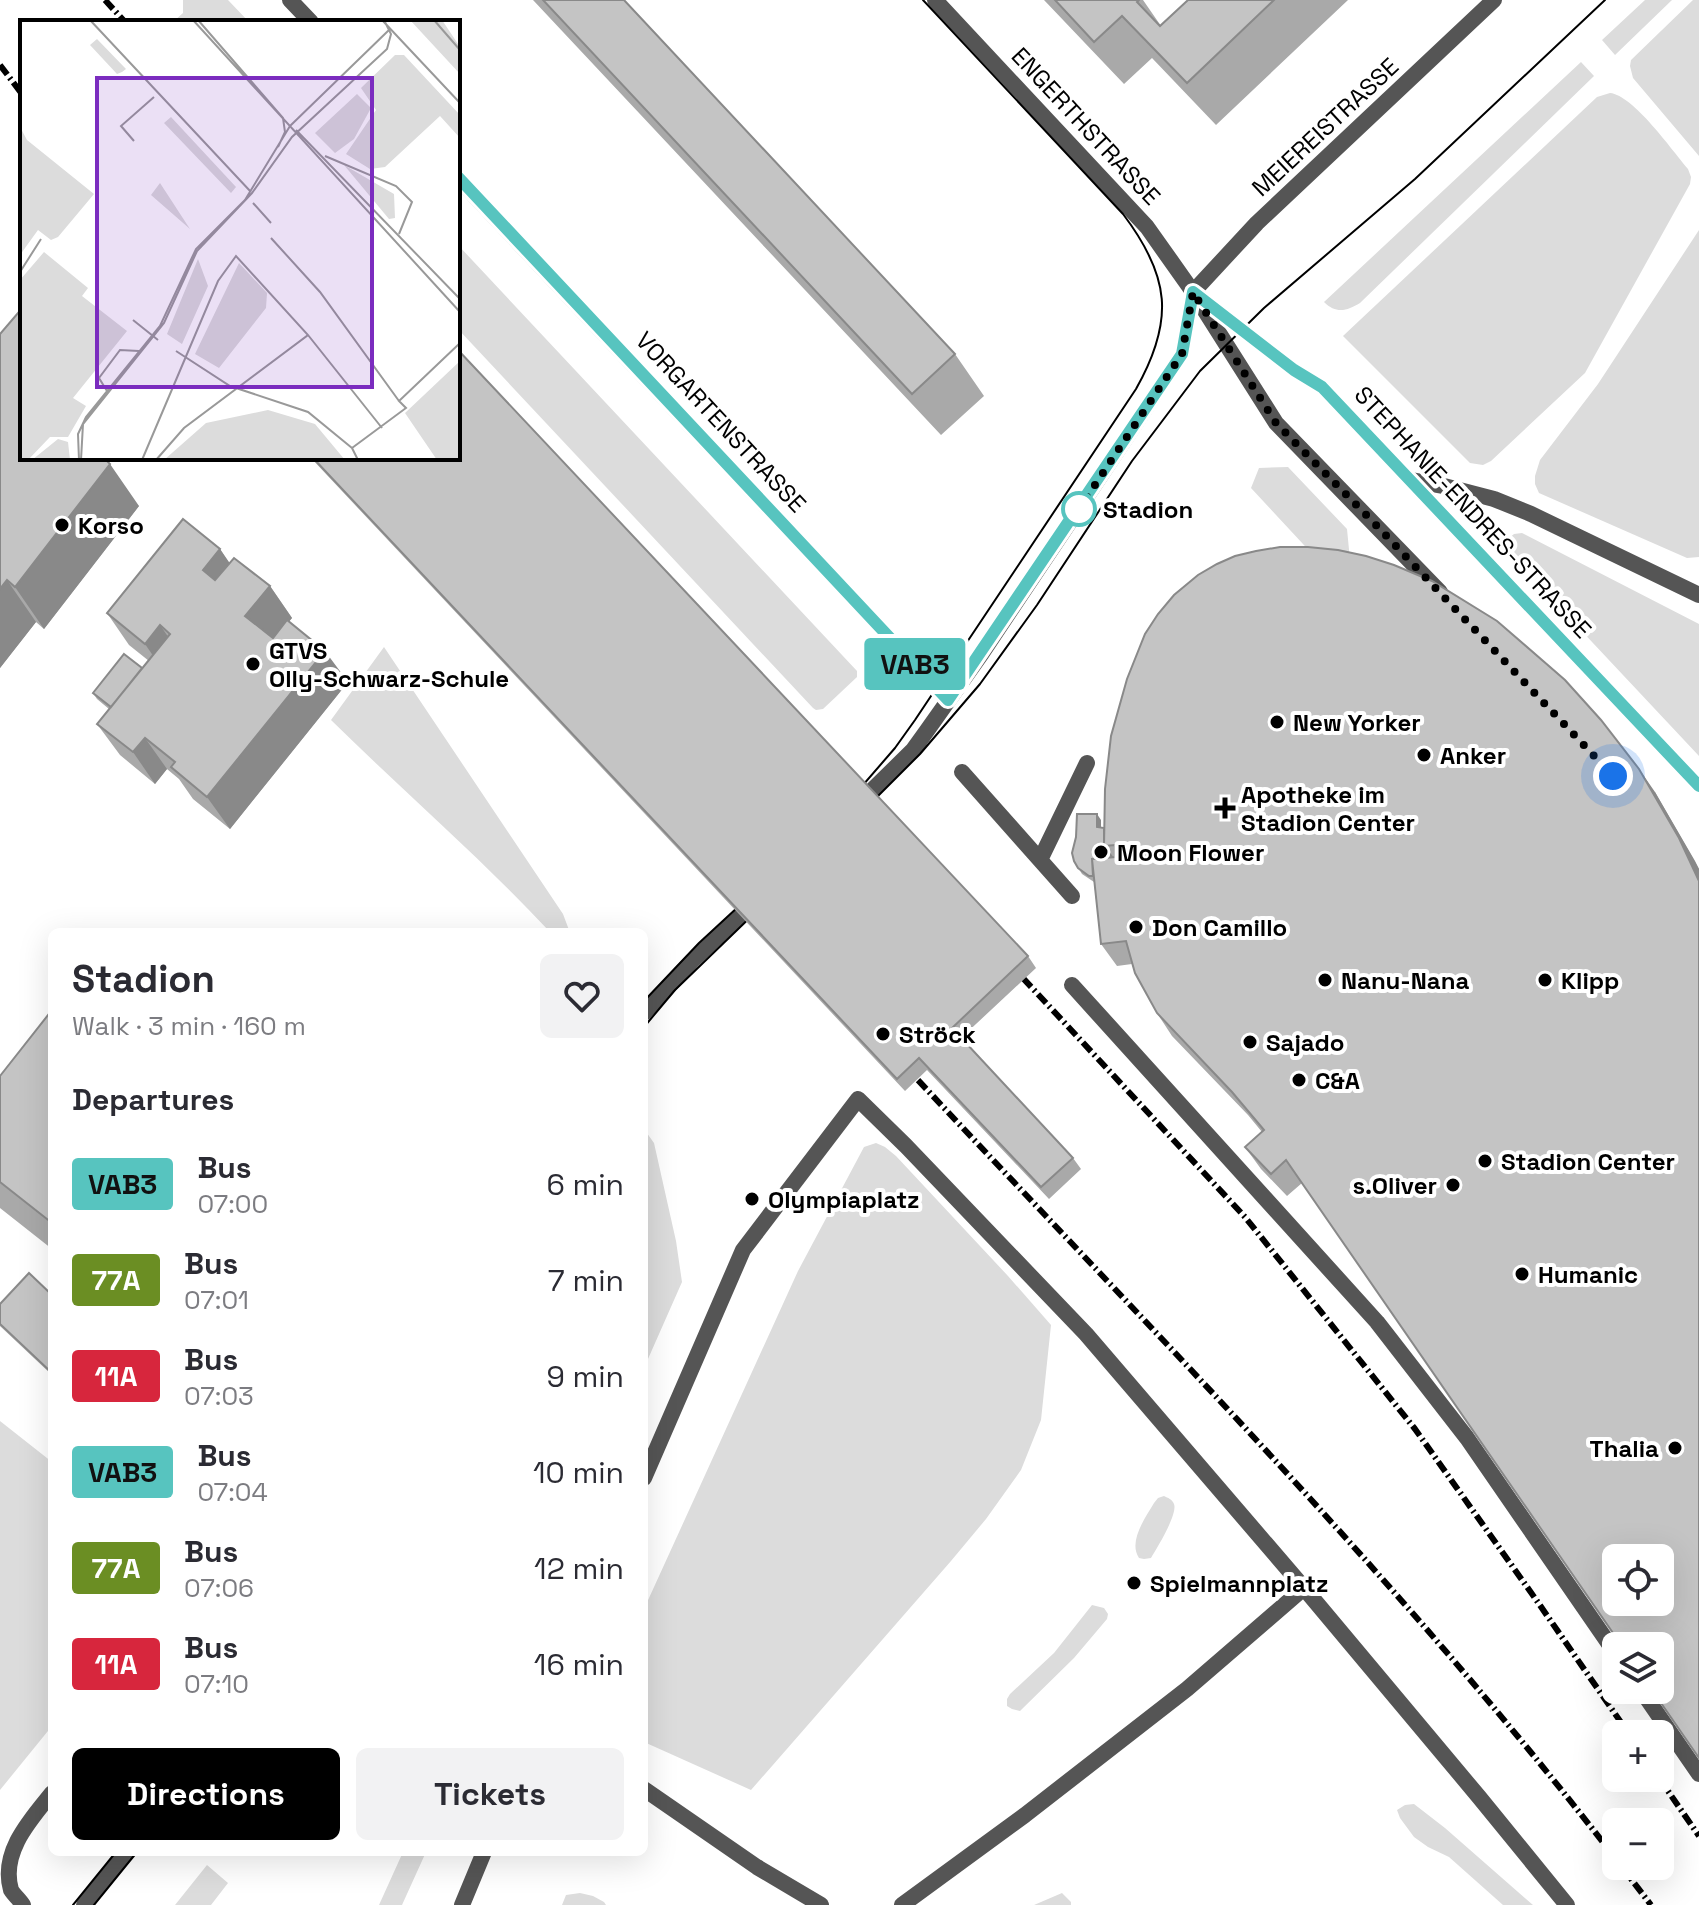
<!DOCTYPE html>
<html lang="en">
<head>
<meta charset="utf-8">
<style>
	:root { --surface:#fff; --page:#f2f2f3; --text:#2b2b33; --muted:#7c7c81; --accent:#000 }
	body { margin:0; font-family:"Space Grotesk",sans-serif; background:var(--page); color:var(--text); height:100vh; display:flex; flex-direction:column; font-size:30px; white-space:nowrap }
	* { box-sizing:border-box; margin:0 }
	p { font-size:26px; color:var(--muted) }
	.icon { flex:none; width:44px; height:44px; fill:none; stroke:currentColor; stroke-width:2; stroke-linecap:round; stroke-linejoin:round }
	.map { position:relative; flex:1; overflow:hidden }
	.panel { position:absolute; left:48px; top:928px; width:600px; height:928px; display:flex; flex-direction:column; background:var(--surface); border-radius:12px; box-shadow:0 8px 32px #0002 }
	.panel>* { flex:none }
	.badge { padding:0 16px; border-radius:6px; font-size:28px; line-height:52px }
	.buttons { position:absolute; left:1602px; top:1544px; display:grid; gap:16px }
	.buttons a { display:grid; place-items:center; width:72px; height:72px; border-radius:12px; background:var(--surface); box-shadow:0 8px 32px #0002; font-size:40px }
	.you { position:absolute; width:40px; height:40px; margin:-20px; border:6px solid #fff; border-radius:50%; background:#1a73e8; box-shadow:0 0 0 12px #1a73e833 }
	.map>.badge { position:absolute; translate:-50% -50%; box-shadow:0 0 0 4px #fff }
	h2 { padding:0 24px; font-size:30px; line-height:72px }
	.round { display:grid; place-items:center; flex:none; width:84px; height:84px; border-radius:12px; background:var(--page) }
	.head { display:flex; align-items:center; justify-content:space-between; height:136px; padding:0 24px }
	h1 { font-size:38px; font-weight:700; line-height:60px }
	.action { display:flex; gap:16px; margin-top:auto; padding:16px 24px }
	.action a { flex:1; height:92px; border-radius:12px; background:var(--accent); color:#fff; font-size:32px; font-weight:700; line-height:92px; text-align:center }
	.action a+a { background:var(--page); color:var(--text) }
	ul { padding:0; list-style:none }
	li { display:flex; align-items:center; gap:24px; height:96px; padding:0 24px }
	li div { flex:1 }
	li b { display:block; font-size:30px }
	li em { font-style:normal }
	li .badge { min-width:88px; font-weight:700; text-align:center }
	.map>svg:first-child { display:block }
	.green { fill:#dcdcdc }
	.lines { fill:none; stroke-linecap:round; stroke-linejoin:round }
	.service { stroke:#555; stroke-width:16 }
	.pedestrian { stroke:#555; stroke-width:16 }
	.minor { stroke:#555; stroke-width:16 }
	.tram { stroke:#000; stroke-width:2 }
	.rail { stroke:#000; stroke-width:6; stroke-dasharray:12 4 2 4; stroke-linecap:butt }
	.wall { fill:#a9a9a9 }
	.shaded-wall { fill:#898989 }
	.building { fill:#c4c4c4; stroke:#898989; stroke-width:2; fill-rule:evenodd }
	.line-casing { stroke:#fff; stroke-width:18 }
	.line { stroke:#57c4bf; stroke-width:12 }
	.walk { stroke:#000; stroke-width:8; stroke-dasharray:0 14.4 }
	.stop-dot { fill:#fff; stroke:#57c4bf; stroke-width:4 }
	.poi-dot { fill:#000; stroke:#fff; stroke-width:3 }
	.labels { text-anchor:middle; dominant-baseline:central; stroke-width:8; stroke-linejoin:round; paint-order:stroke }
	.street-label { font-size:24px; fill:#000; stroke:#fff }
	.stop-label { font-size:24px; font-weight:bold; fill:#000; stroke:#fff; text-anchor:start }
	.poi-label { font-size:24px; font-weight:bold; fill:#000; stroke:#fff; text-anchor:start }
	.inset-road { fill:none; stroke:#999; stroke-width:2 }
	.view { fill:#7b2cbf; fill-opacity:0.15; stroke:#7b2cbf; stroke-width:4 }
	.inset-edge { fill:none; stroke:#000; stroke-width:4 }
</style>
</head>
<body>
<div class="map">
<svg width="1699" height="1905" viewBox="0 0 1699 1905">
	<rect width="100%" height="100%" fill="#fff"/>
	<!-- green -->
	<path class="green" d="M183,0H228L249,22H173L183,13Z
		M1645,0H1672L1615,55L1602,40Z
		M1693,0H1699V156L1633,78L1630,66L1631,60Z
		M1581,62L1594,76L1360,303C1347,311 1336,314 1324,302Z
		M1610,93C1633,95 1672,150 1688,169L1691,177L1690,184L1585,373L1491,461L1483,465L1470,463L1343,336L1597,97Z
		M1699,230V557L1687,558L1539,493L1535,484V476L1540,460L1598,384Z
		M458,245L857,671V677L823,709L816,710L813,708L458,329Z
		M1288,467L1347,529L1350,560L1316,558L1251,488L1259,468Z
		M1522,533L1699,624V756L1501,545L1514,534Z
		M384,647L563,914L569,930L549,931C480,857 403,791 331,720Z
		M644,1129L654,1143L676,1241L682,1282L644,1368Z
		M876,1143L885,1147L896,1156L1008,1276L1051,1325L1041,1420L1021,1470L986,1519L951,1561L751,1790L644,1742V1609L798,1271L864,1147Z
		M0,1421L52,1462V1726L0,1790Z
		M1164,1496C1168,1498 1172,1499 1174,1504C1178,1514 1157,1548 1151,1558L1144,1559L1139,1558C1128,1542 1145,1518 1154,1503L1158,1498Z
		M1092,1605L1104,1608L1108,1614L1107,1619L1074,1658L1020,1711L1012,1709L1007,1706V1699L1010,1694L1054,1653Z
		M1414,1804L1445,1828L1533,1905H1503L1449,1857L1428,1847L1414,1837L1400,1818L1397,1810L1405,1805Z
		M403,1852H426L402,1905H379Z
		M207,1865L228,1883L211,1905H175Z
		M580,1893L593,1896L604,1902L606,1905H562L566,1895Z
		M1062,1893L1071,1902V1905H1034Z"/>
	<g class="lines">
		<!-- service -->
		<path class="service" d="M1193,292L1276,423L1440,592
			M1202,299L1294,370L1322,387L1699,786
			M1410,480L1444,486L1494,499L1531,514L1699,595
			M1072,985L1377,1322L1467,1438L1616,1654
			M1641,1690L1699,1774
			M23,1905C20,1900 14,1895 11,1890C0,1852 31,1819 52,1793"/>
		<!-- pedestrian -->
		<path class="pedestrian" d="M962,772L1072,896
			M1040,860L1087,763
			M644,1478L743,1250L858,1099L906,1146L1086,1334L1304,1588L1187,1689L1025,1815L902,1905
			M1304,1588L1479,1797L1567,1905
			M644,1789L757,1867L821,1905
			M462,1905L484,1852"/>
		<!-- minor -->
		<path class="minor" d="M290,0L311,22
			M935,0L1147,227L1193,292
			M458,178L948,700
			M1193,292L1257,223L1494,0
			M857,805L913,750L926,732L982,653L1182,354L1193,292
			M644,1013L692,961L756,901
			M84,1905L127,1852"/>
		<!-- tram -->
		<path class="tram" d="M850,800L895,748L915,720L1136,389C1175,320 1170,276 1123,214L923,0
			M861,813L920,754L980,684L1037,605L1132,461L1200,371L1264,308L1415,179L1605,0
			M644,1001L699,943L752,894
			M644,1027L675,990L762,906
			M73,1905L116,1852
			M94,1905L137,1852"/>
		<!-- rail -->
		<path class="rail" d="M105,0L125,22
			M0,65L22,94
			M1008,962L1245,1217L1415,1429L1537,1601L1629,1734
			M903,1064C1146,1325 1398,1577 1616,1859
			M1659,1778L1699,1836
			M1621,1866L1651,1905"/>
	</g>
	<!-- wall -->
	<path class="wall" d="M533,0H624L955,354L984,396L941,435Z
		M1044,0H1143L1161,26L1188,0H1348L1216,125L1152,58L1124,84Z
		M0,334L22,458L139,506L44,629L36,622L0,668Z
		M311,458H458L1028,956L1036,968L961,1038L1073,1158L1081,1169L1049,1199L927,1070L905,1091Z
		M220,549L229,563L270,586L292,618L289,621L348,682L230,829L193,799L179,779L167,769L155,784L120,755L97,724L109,709L97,699L93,693L142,668L149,661L129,645L107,613Z
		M1655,792L1699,869V1758L1302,1183L1287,1196L1261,1169L1245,1147L1262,1132L1248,1115L1172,1036L1157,1013L1132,964L1117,966L1101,944L1094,882L1082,874L1074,861L1101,820V828Z
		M52,1010V1249L0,1208V1076Z
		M52,1295V1375L0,1326V1304Z"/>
	<!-- shaded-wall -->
	<path class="shaded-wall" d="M110,464L139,506L44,629L15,587Z
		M220,549L242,581L225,602L203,570Z
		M7,580L36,622L0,668V589Z
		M270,586L292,618L268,648L245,616Z
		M160,625L182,657L167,676L145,644Z
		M325,651L348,682L230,829L207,797Z
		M145,738L167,769L155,784L133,752Z
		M1639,769L1655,792L1695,861L1699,869V881Z
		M1097,814L1101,820V833L1097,827Z"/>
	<!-- building -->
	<path class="building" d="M543,0H624L955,354L912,394Z
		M1055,0H1139L1137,2L1160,26L1188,0H1274L1187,83L1122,16L1094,42Z
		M18,313L22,317V458H104L110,464L15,587L7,580L0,589V334Z
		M458,350L1028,956L952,1028L1073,1158L1041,1187L919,1058L897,1079L313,458H458Z
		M183,519L220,549L203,570L215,580L234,558L270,586L245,616L273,638L287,620L325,651L207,797L171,767L175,762L145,738L133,752L97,724L170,634L160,625L145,644L107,613Z
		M1280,547H1308L1338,550L1366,556L1394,565L1432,581L1497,621L1565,680L1601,720L1639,769L1679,838L1699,881V1758L1652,1690H1660V1646H1622L1286,1160L1271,1174L1245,1147L1264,1130L1232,1092L1157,1013L1135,973L1126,941L1101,944L1092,859L1115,857V845L1104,846L1105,789L1111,736L1127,679L1145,634L1158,614L1174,595L1198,575L1217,564L1235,556L1256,551ZM1616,1558H1660V1602H1616Z
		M124,654L142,668L111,707L93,693Z
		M1077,814H1097V827L1104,828V846L1112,857L1092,859L1093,876H1089L1078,868L1074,861L1072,853L1076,837Z
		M52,1010V1223L0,1182V1076Z
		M29,1273L52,1295V1373L0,1324V1304Z"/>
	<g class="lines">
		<!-- line casing -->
		<g class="line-casing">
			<path id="line" d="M458,177L948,700L1182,354L1193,292L1294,370L1322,387L1699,786"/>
		</g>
		<!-- line -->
		<use href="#line" class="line"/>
		<!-- walk -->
		<path class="walk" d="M1079,509L1182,354L1193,292L1276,423L1376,525L1613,776"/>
	</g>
	<!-- markers -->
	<circle class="stop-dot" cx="1079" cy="509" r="16"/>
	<g class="poi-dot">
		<circle cx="62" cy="525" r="8"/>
		<circle cx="253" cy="664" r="8"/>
		<circle cx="1277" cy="722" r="8"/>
		<circle cx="1424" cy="755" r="8"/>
		<path d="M1221 796h8v8h8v8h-8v8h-8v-8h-8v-8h8z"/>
		<circle cx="1101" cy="852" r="8"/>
		<circle cx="1136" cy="927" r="8"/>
		<circle cx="1325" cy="980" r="8"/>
		<circle cx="1545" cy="980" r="8"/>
		<circle cx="883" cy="1034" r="8"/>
		<circle cx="1250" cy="1042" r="8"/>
		<circle cx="1299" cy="1080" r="8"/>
		<circle cx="1485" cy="1161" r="8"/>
		<circle cx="1453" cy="1185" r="8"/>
		<circle cx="752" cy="1199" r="8"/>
		<circle cx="1522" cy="1274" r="8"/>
		<circle cx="1675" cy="1448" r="8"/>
		<circle cx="1134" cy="1583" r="8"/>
	</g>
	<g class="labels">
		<!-- street labels -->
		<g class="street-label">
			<text transform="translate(1086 126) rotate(47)">ENGERTHSTRASSE</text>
			<text transform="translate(1325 127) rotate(-43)">MEIEREISTRASSE</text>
			<text transform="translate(721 422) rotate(47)">VORGARTENSTRASSE</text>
			<text transform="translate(1473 512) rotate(47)">STEPHANIE-ENDRES-STRASSE</text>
		</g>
		<!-- stop labels -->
		<g class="stop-label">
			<text x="1103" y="509">Stadion</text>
		</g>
		<!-- poi labels -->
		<g class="poi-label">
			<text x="78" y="525">Korso</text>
			<text x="269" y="650">GTVS<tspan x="269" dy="28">Olly-Schwarz-Schule</tspan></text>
			<text x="1293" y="722">New Yorker</text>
			<text x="1440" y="755">Anker</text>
			<text x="1241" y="794">Apotheke im<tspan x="1241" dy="28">Stadion Center</tspan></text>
			<text x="1117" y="852">Moon Flower</text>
			<text x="1152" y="927">Don Camillo</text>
			<text x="1341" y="980">Nanu-Nana</text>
			<text x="1561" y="980">Klipp</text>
			<text x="899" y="1034">Ströck</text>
			<text x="1266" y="1042">Sajado</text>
			<text x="1315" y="1080">C&amp;A</text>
			<text x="1501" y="1161">Stadion Center</text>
			<text x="1437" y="1185" text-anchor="end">s.Oliver</text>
			<text x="768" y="1199">Olympiaplatz</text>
			<text x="1538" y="1274">Humanic</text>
			<text x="1659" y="1448" text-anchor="end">Thalia</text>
			<text x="1150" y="1583">Spielmannplatz</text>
		</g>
	</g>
	<!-- overview -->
	<g transform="translate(20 20)">
		<rect width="440" height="440" fill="#fff"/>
		<path d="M390,0H422L440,27V54ZM77,19L106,49L102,52L97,54L70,25ZM375,35H384L440,95V118L420,96L365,147L350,149L326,134L356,90L341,68ZM337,74L351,88L334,119L315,133L295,113ZM151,97L216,167L211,173L144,103ZM0,107L7,120L74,174L38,217L31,220L18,210L0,235ZM324,145L374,174L375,198L369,199ZM140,163L168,206L170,209L131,175ZM24,232L68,268L62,276L107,311L53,378L66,386L48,417H30L8,440H0V260ZM178,239L188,266L162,324L147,314ZM219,243L247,273L246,288L199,348L175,334ZM440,341V440H417L385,393ZM248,390L295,404L325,440H144L186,403ZM38,419L48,422L50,440H12Z" fill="#dcdcdc"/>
		<path class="inset-road" d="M70,0L231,172M173,0L440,292M178,0L263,98L265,112L258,127M362,0L440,83M414,0L440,30M270,106L370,9M276,110L440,279M114,121L101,106L134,77M305,136L376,166L392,182L379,214M233,183L251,203M251,218L300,272L379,381M0,252L21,219M113,300L138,320M288,315L362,408M156,331L210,366L288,392L332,428M87,371L79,358L100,330L119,331M59,440L58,414L66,397L140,306L176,229L225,180L270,106M61,440L63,404L144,303L177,231L232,173L272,117L367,29L371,14L364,0M122,440L198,261L216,236L288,315L164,408L136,440M338,440L332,428L386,388L379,381L440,323"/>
		<path class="view" d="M77,58H352V367H77Z"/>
		<rect width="440" height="440" class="inset-edge"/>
	</g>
</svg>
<div class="buttons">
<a><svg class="icon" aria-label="locate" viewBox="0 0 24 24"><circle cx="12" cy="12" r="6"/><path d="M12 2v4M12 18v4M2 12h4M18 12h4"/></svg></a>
<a><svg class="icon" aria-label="layers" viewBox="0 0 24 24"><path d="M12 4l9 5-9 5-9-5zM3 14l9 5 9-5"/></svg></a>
<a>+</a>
<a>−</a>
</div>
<div class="you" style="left:1613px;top:776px"></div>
<b class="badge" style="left:915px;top:664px;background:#57c4bf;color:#111">VAB3</b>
<section class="panel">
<div class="head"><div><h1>Stadion</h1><p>Walk · 3 min · 160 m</p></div><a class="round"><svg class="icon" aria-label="heart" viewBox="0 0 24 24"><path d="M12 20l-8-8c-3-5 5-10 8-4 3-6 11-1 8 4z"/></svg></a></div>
<h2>Departures</h2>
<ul>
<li><span class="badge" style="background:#57c4bf;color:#111">VAB3</span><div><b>Bus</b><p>07:00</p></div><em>6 min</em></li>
<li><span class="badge" style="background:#6b8e23;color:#fff">77A</span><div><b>Bus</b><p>07:01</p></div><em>7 min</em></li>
<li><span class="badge" style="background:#d7263d;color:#fff">11A</span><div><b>Bus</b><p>07:03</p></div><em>9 min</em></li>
<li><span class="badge" style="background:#57c4bf;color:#111">VAB3</span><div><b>Bus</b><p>07:04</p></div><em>10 min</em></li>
<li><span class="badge" style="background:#6b8e23;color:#fff">77A</span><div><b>Bus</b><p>07:06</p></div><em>12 min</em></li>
<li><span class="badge" style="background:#d7263d;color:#fff">11A</span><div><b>Bus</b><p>07:10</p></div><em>16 min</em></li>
</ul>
<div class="action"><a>Directions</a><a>Tickets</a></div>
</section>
</div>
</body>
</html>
